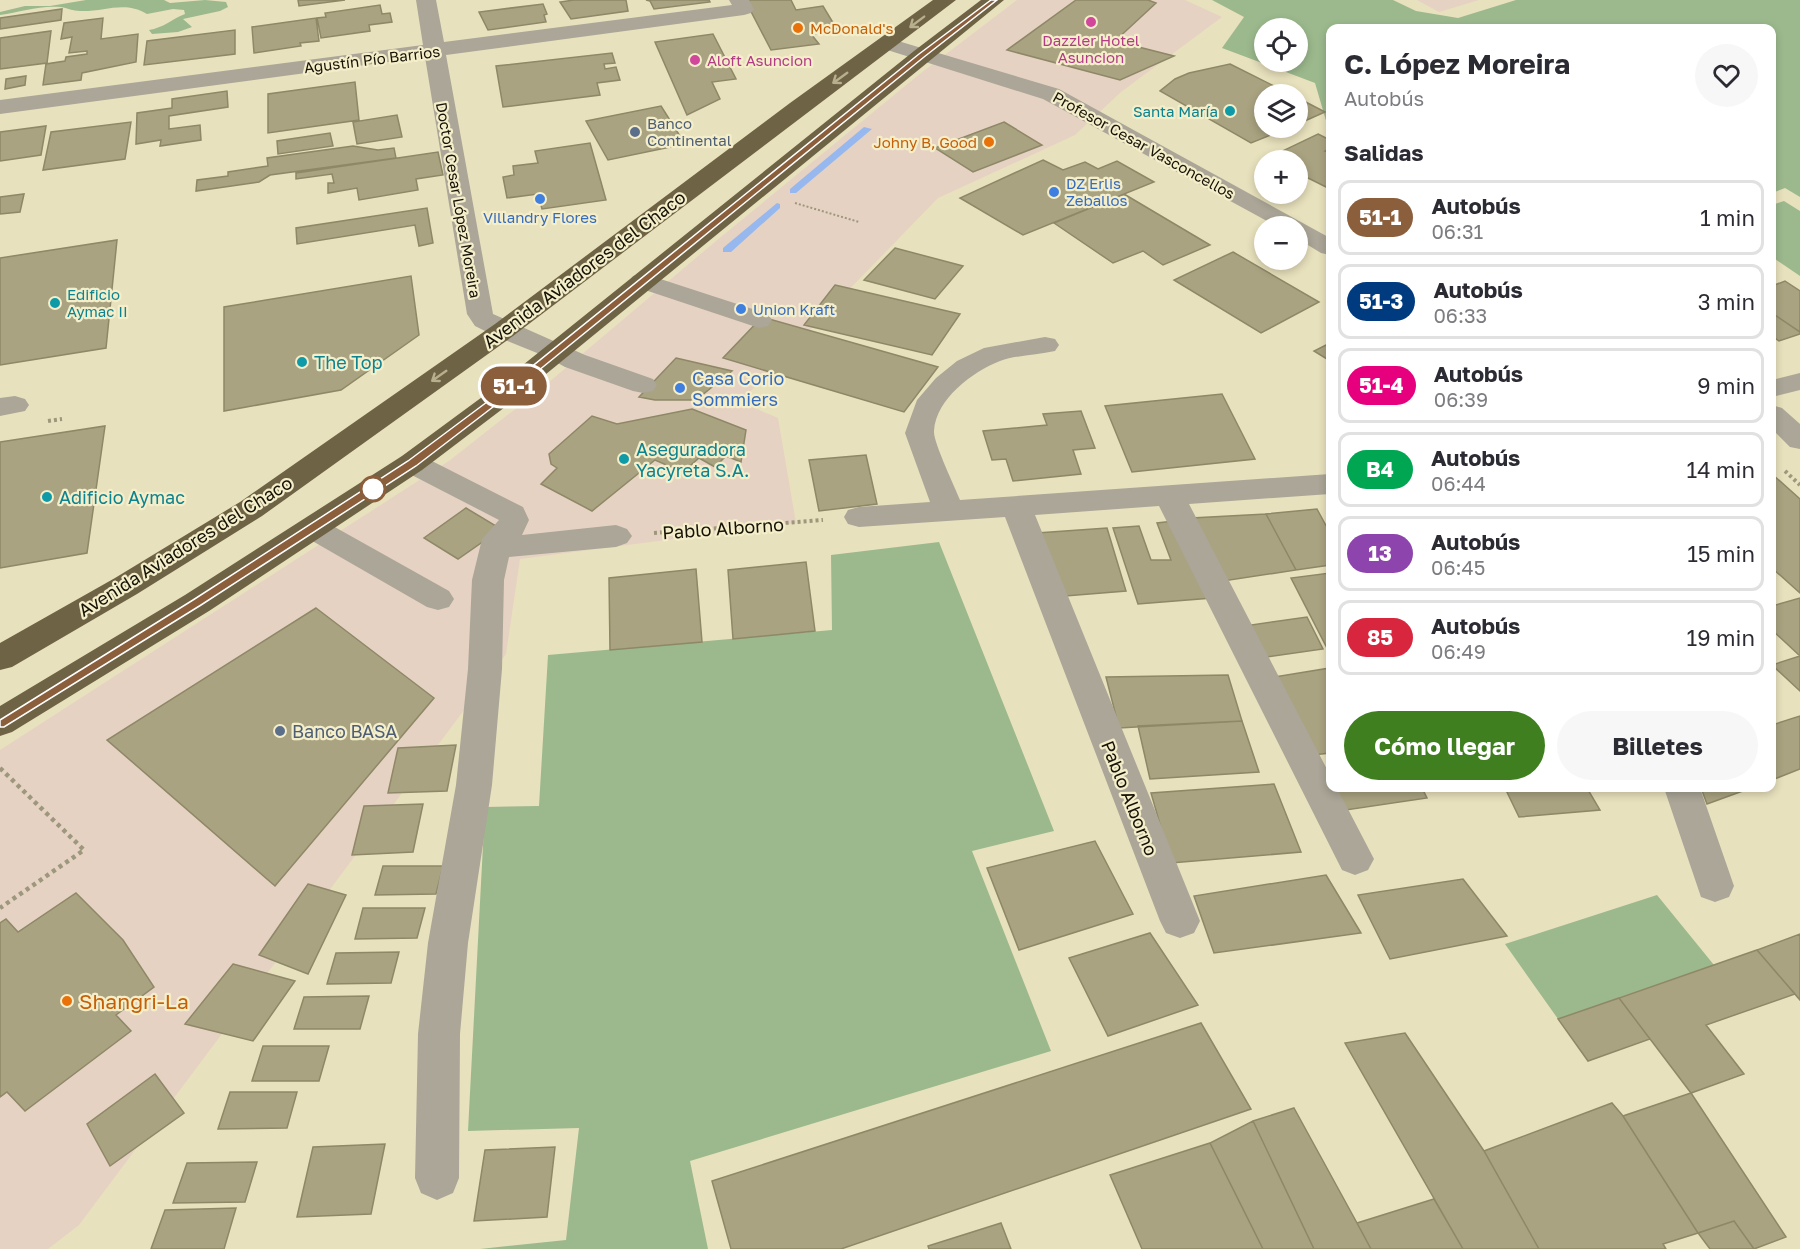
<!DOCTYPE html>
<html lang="es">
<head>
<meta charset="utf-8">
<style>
	:root { --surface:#fff; --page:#f7f7f7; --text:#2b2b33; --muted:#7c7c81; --line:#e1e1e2; --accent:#3f7f1f }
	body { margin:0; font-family:"Golos Text",sans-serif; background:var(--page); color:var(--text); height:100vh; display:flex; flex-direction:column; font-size:22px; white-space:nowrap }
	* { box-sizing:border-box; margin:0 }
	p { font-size:20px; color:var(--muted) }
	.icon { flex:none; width:33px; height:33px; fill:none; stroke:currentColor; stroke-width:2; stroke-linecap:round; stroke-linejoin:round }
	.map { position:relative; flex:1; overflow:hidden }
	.side { position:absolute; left:1326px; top:24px; width:450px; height:768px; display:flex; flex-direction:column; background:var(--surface); border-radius:12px; box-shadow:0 3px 9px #0003 }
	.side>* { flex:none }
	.badge { padding:0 12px; border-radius:20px; font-size:21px; line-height:39px }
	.controls { position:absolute; left:1254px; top:18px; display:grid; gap:12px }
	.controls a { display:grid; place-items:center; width:54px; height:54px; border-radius:50%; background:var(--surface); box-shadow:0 3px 9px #0003; font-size:30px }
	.map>.badge { position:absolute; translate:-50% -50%; box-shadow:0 0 0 3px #fff }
	h2 { padding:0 18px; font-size:22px; line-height:54px }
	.round { display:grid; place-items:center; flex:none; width:63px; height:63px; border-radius:32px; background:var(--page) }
	.headline { display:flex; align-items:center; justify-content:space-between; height:102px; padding:0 18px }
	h1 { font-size:28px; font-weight:700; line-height:45px }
	.primary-button { display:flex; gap:12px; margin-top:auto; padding:12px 18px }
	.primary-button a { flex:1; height:69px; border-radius:36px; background:var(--accent); color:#fff; font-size:24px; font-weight:700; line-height:69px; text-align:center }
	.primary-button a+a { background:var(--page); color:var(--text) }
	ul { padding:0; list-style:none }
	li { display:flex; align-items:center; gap:18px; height:75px; margin:0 12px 9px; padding:0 6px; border:3px solid var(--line); border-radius:12px }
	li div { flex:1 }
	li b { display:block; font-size:22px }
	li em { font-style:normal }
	li .badge { min-width:66px; font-weight:700; text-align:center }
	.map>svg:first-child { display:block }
	.commercial { fill:#e5d2c3 }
	.green { fill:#9cb98d; fill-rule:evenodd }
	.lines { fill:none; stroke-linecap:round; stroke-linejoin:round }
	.stream { fill:#97b8ef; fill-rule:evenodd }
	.building { fill:#a9a381; stroke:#8e8867; stroke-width:1.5 }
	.path-far2 { stroke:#9d977c; stroke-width:2; stroke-dasharray:2 2; stroke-linecap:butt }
	.path-far1 { stroke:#9d977c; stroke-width:4; stroke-dasharray:3 3; stroke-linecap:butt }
	.path { stroke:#9d977c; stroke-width:4.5; stroke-dasharray:4 4; stroke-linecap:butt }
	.minor { fill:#aba697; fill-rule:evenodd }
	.highway { fill:#6e6344; fill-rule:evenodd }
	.oneway { stroke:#b8af8e }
	.line { fill:#8b5e3c; stroke:#fff; stroke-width:1.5 }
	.hotel-dot { fill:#d1479c; stroke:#f5eeca; stroke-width:2 }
	.food-dot { fill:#e8710a; stroke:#f5eeca; stroke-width:2 }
	.culture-dot { fill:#0f9aa8; stroke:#f5eeca; stroke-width:2 }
	.service-dot { fill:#5c6f8a; stroke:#f5eeca; stroke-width:2 }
	.shop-dot { fill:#3f7fe0; stroke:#f5eeca; stroke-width:2 }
	.stop-dot { fill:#fff; stroke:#8b5e3c; stroke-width:3 }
	.labels { text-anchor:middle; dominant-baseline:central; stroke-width:4.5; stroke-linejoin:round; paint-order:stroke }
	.far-food-label { font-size:15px; fill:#c56008; stroke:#f5eeca; text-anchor:start }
	.far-hotel-label { font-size:15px; fill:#b23c85; stroke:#f5eeca }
	.far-street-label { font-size:15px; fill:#151206; stroke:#f5eeca }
	.far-culture-label { font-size:15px; fill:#0d838f; stroke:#f5eeca; text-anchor:end }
	.far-service-label { font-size:15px; fill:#4e5e75; stroke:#f5eeca; text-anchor:start }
	.far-shop-label { font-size:15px; fill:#366cbe; stroke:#f5eeca; text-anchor:start }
	.street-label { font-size:18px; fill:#151206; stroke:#f5eeca }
	.culture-label { font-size:18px; fill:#0d838f; stroke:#f5eeca; text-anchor:start }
	.shop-label { font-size:18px; fill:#366cbe; stroke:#f5eeca; text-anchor:start }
	.service-label { font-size:18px; fill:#4e5e75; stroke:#f5eeca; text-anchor:start }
	.near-food-label { font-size:21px; fill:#c56008; stroke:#f5eeca; text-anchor:start }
</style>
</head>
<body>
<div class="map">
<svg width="1800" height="1249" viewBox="0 0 1800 1249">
	<rect width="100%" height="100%" fill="#e8e1bd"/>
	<!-- commercial -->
	<path class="commercial" d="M1017,0H1185L1222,17L1121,92L1075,135L938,198L740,402L778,418L796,523L520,559L506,654L79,1225L48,1249H0V750L449,461L542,388L716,241L921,73Z
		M1417,0H1479L1439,12Z"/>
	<!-- green -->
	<path class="green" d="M86,0H164L170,3L205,0L226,2L228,7L220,11L183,19L192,27L178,32L152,34L149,30C163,28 172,19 185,14L184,10L173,9L147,14C124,0 105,12 80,11C73,11 67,8 61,7C40,5 20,12 0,15V12L25,6H50Z
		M1212,0H1393L1416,11L1458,18L1516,0H1800V197L1785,188L1772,193V28H1330V125L1327,124L1315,83L1222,48L1244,17ZM1264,28H1298V62H1264Z
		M1784,201L1800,211V276L1772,257V205Z
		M939,542L1054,831L972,851L1051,1051L690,1161L708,1249H480L566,1240L579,1128L468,1131L485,807L539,806L548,655L832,630L831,555Z
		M1657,895L1714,965L1558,1019L1505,944Z"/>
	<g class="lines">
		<!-- stream -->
		<path class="stream" d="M864,127L872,129L796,193H790V189Z
			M777,203L780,204V208L731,252H723V248Z"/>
	</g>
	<!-- building -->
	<path class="building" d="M298,0H345L299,6Z
		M574,0H626L628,11L571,19L560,2Z
		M646,0H709L710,2L654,9L650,1Z
		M745,0H791L796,10L823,6L838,31L811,34L819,44L771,50Z
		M1076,0H1148L1156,3L1115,41L1174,56L1120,80L1007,50Z
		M543,4L547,14L544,15L546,22L488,30L479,12Z
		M380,5L382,14L390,13L392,22L369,25L370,31L321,38L317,18L326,17L325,13Z
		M62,9L61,20L0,29V18Z
		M103,18L101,39L138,34L136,62L82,73L81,80L43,85L46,64L65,61L66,57L87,54V51L69,53L72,37L61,39L64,23Z
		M316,18L319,41L300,43L301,46L254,53L252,27Z
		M235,30V54L144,65L147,41Z
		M51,31L47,63L0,69V38Z
		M713,34L736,79L712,82L720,99L687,115L655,42Z
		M612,53L615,63L604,64L605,69L616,67L620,80L597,83L600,95L503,107L496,66Z
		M1230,64L1290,94H1264V128H1288L1251,143L1160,91L1175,79L1189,73Z
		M26,76L25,85L5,89L6,79Z
		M355,82L359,120L268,133V94Z
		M227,91L228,107L169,116V129L200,125L201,140L160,146L161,140L136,144L137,113L172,108V99Z
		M1298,98L1325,112L1298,124Z
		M661,106L685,144L608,160L586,121Z
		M397,115L402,137L357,144L353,122Z
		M131,122L125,159L43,170L51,132Z
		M1004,122L1042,145L973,172L935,148Z
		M46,126L41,155L0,161V132Z
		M330,133L333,146L278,154L277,141Z
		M1318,134L1330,140V148L1325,151L1330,153V189L1298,173V160H1273L1268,158Z
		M590,143L606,200L542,209L538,194L507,198L503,177L514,175L513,166L538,163L535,151Z
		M353,146L378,150L394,148L396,158L270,175L259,182L196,191L197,180L228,176V172L268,166L267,158Z
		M438,152L443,175L416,179L418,190L359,200L357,188L328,193V183H334L332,174L296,179V173Z
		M1043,160L1063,170L1085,162L1098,169L1117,161L1154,182L1023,235L960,198Z
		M24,194L20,212L0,214V197Z
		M1124,194L1210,245L1163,265L1143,251L1113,263L1054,223Z
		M427,208L433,243L419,246L415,225L297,244L296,228Z
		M117,240L106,348L0,365V258Z
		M895,248L963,266L935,299L864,280Z
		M1233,252L1319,302L1261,333L1174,280Z
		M411,276L419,335L341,390L224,411V307Z
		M1785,281L1800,291V332L1772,313V286Z
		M835,285L960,314L932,355L804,325Z
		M1772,313L1800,332V334L1779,341L1772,336Z
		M762,317L938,367L904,412L723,358Z
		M1330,343V361L1314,351Z
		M676,358L732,371L696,400H655L639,397Z
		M1222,394L1255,459L1132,472L1105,406Z
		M692,409L746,430L741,462L726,456L715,467L699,458L683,472L655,460L592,511L541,484L557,468L551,464L549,454L592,416L617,424Z
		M1081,411L1095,448L1073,450L1081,474L1013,481L1006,459L992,460L983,431L1047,425L1043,414Z
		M105,426L87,553L0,568V442Z
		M866,455L877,504L819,511L809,460Z
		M1772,474L1800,499V593L1772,568Z
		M466,508L501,529L458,559L424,538Z
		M1317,509L1330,533V565L1296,570L1266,514Z
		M1266,514L1296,570L1223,581L1192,518Z
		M1174,521L1212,598L1138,604L1113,528L1139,526L1151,560H1171L1157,523Z
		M1107,528L1126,591L1053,597L1037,533Z
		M806,562L815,631L733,639L728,570Z
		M696,569L702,642L610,650L609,578Z
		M1330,573V652H1329L1291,578Z
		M1800,598V691L1772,665L1800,656L1772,630V606Z
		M316,608L434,698L275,886L107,740Z
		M1307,617L1323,649L1259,658L1244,626Z
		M1330,668V753L1313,755L1274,677Z
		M1228,675L1242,721L1119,728L1106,677Z
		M1800,716V769L1772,780V725Z
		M1242,721L1259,772L1150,779L1138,726Z
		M456,745L447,791L388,793L398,748Z
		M1330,783V788H1422L1427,798L1339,811L1326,784Z
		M1274,784L1301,852L1171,863L1151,793Z
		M1505,788H1587L1600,810L1519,817Z
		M1701,788H1751L1707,804Z
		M423,804L413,852L352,855L364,806Z
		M1095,841L1133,914L1019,950L987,868Z
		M383,866H443L436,894L375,895Z
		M1326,875L1361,933L1214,953L1194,896Z
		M1463,879L1507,936L1390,959L1358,895Z
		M308,884L346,895L308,974L259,955Z
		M76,893L123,940L154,987L116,1015L131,1031L25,1111L7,1092L0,1097V923L6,919L18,932Z
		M363,908H425L417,938L355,939Z
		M1150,933L1198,1005L1108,1036L1069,958Z
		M1800,934V1000L1757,950Z
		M1757,950L1795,994L1706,1025L1744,1074L1691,1093L1619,998Z
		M399,952L391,983L327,984L336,953Z
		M233,964L295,981L253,1041L185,1024Z
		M369,996L360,1029H294L304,997Z
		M1619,998L1650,1039L1588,1061L1558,1019Z
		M1201,1023L1251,1109L841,1249H731L712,1181Z
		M1405,1033L1484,1151L1539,1249H1463L1345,1043Z
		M263,1046H329L319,1081H252Z
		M155,1074L184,1113L110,1166L87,1124Z
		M230,1092H297L287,1128L218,1129Z
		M1691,1093L1786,1237L1754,1249L1734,1221L1698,1233L1623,1116Z
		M1612,1103L1623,1116L1698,1233L1663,1244L1666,1249H1539L1484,1151Z
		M1294,1108L1357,1223L1371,1249H1314L1253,1121Z
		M1253,1121L1314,1249H1263L1210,1143Z
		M1210,1143L1263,1249H1142L1110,1175Z
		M385,1144L371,1214L297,1217L313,1147Z
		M555,1147L547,1217L474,1221L485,1150Z
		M257,1162L245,1202L173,1203L187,1163Z
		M1434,1199L1463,1249H1371L1357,1223Z
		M236,1208L224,1249H151L165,1210Z
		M1734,1221L1754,1249H1710L1698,1233Z
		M1001,1223L1011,1249H929L928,1246Z"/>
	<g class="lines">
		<!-- path-far2 -->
		<path class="path-far2" d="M795,203L859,222"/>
		<!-- path-far1 -->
		<path class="path-far1" d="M48,421L62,419
			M1785,471L1800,485
			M654,533L823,520"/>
		<!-- path -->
		<path class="path" d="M0,768L84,850L0,908"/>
		<!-- minor -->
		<path class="minor" d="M416,0H436L444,42L732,5L729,0H749L754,9L751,13L744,15L446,55L493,314L585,355L653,379L657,385L653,391L643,393L633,391L565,367L547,357L495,336L475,326L467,314L425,57L0,114V100L423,45Z
			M888,38L1059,89L1330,238V255L1321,253L1298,239V226H1276L1043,99L881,48L878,44L881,40Z
			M642,273L768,314L772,320L768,326L759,328L633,286L629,281L633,276Z
			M1045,337L1055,339L1059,345L1055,351C1037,355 1017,355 1000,361C972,372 936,399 934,431C933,442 955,487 960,500L1330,474V494L1189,504L1330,775V788H1337L1374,859L1368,870L1355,875L1342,870L1159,506L1035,515L1200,921L1194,933L1180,938L1166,933L1160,921L1005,517L859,527L848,524L844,517L848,510L859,507L930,502L905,433L917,400L936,378L957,361L984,348Z
			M1800,373V390L1772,397V380Z
			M15,396L25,399L29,405L25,411L0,416V398Z
			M1772,405L1782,408L1800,424V449L1790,447L1772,429Z
			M412,453L422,456L523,507L529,520L522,535L616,525L627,529L632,536L627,543L616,547L509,557L504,580L502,669L492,785L468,943L460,1034L459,1178L453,1193L437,1200L421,1193L415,1178L418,1034L428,943L456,785L468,669L472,580L482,539L499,520L402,470L397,463L402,456Z
			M313,518L324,521L449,591L454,599L449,607L438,610L427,607L302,535L298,528L302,521Z
			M1664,788H1700L1734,886L1729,897L1715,902L1701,897Z"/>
		<!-- highway -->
		<path class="highway" d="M933,0H956L513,336L262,516L137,594L12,667L0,670V643L115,578L240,502L495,324L790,103Z
			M981,0H1004L513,401L422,470L209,611L12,732L0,736V706L185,595L402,456L493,389L914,51Z"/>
	</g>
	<!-- one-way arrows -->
	<defs><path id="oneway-shaft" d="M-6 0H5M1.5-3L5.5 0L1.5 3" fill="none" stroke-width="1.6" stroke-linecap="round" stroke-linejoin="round" transform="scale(1.5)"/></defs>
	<g class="oneway">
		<use href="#oneway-shaft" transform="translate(917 22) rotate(143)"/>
		<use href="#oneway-shaft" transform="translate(840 78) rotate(144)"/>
		<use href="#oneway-shaft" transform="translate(439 376) rotate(145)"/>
	</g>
	<!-- line -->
	<path class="line" d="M991,0H997L924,57L506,397L416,466L201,605L4,727H0V720L193,600L408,461L499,393L919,54Z"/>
	<!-- markers -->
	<g class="hotel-dot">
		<circle cx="1091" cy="22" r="6"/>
		<circle cx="695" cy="60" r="6"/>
	</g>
	<g class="food-dot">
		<circle cx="798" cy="28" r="6"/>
		<circle cx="989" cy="142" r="6"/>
		<circle cx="67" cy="1001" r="6"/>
	</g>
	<g class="culture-dot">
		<circle cx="1230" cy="111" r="6"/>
		<circle cx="55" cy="303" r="6"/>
		<circle cx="302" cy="362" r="6"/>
		<circle cx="624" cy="459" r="6"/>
		<circle cx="47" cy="497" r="6"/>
	</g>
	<g class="service-dot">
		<circle cx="635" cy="132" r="6"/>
		<circle cx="280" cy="731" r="6"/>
	</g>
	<g class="shop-dot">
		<circle cx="1054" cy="192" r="6"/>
		<circle cx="540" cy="199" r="6"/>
		<circle cx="741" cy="309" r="6"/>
		<circle cx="680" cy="388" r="6"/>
	</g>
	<circle class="stop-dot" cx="373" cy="489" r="12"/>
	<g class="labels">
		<!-- far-food labels -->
		<g class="far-food-label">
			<text x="810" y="28">McDonald's</text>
			<text x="977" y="142" text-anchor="end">Johny B, Good</text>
		</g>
		<!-- far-hotel labels -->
		<g class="far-hotel-label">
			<text x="1091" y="40">Dazzler Hotel<tspan x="1091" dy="17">Asuncion</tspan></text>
			<text x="707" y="60" text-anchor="start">Aloft Asuncion</text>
		</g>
		<!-- far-street labels -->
		<g class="far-street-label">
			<text transform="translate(372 59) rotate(-7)">Agustín Pío Barrios</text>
			<text transform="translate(1144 145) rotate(29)">Profesor Cesar Vasconcellos</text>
			<text transform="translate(459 200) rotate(80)">Doctor Cesar López Moreira</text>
		</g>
		<!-- far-culture labels -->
		<g class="far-culture-label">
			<text x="1218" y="111">Santa María</text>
			<text x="67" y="294" text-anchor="start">Edificio<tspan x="67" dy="17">Aymac II</tspan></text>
		</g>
		<!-- far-service labels -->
		<g class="far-service-label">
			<text x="647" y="123">Banco<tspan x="647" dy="17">Continental</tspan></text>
		</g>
		<!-- far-shop labels -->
		<g class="far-shop-label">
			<text x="1066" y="183">DZ Erlis<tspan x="1066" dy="17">Zeballos</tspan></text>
			<text x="540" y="217" text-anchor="middle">Villandry Flores</text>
			<text x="753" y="309">Union Kraft</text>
		</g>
		<!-- street labels -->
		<g class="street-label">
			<text transform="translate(584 269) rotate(-37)">Avenida Aviadores del Chaco</text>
			<text transform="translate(723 528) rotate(-4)">Pablo Alborno</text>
			<text transform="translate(185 546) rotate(-32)">Avenida Aviadores del Chaco</text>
			<text transform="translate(1130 798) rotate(68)">Pablo Alborno</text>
		</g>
		<!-- culture labels -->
		<g class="culture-label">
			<text x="314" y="362">The Top</text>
			<text x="636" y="449">Aseguradora<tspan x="636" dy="21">Yacyreta S.A.</tspan></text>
			<text x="59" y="497">Adificio Aymac</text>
		</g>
		<!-- shop labels -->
		<g class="shop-label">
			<text x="692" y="378">Casa Corio<tspan x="692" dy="21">Sommiers</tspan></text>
		</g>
		<!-- service labels -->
		<g class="service-label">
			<text x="292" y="731">Banco BASA</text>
		</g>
		<!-- near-food labels -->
		<g class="near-food-label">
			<text x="79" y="1001">Shangri-La</text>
		</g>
	</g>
</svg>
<div class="controls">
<a><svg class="icon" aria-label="locate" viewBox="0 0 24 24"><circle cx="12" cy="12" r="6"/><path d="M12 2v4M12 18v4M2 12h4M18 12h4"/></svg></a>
<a><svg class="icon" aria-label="layers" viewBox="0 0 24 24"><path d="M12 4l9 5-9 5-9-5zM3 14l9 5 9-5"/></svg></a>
<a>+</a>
<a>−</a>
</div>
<b class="badge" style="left:514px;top:386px;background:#8b5e3c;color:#fff">51-1</b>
<section class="side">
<div class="headline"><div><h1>C. López Moreira</h1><p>Autobús</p></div><a class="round"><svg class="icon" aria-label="heart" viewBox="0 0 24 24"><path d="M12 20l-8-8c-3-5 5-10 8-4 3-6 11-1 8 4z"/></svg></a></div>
<h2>Salidas</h2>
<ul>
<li><span class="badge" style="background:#8b5e3c;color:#fff">51-1</span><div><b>Autobús</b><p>06:31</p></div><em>1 min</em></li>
<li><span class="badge" style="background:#003b80;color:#fff">51-3</span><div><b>Autobús</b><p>06:33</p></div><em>3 min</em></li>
<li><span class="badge" style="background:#e6007e;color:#fff">51-4</span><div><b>Autobús</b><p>06:39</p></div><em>9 min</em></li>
<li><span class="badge" style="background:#00a651;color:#fff">B4</span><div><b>Autobús</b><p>06:44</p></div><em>14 min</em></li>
<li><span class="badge" style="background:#8e44ad;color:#fff">13</span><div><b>Autobús</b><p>06:45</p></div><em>15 min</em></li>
<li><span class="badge" style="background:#d7263d;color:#fff">85</span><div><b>Autobús</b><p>06:49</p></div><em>19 min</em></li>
</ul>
<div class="primary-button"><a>Cómo llegar</a><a>Billetes</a></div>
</section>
</div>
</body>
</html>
